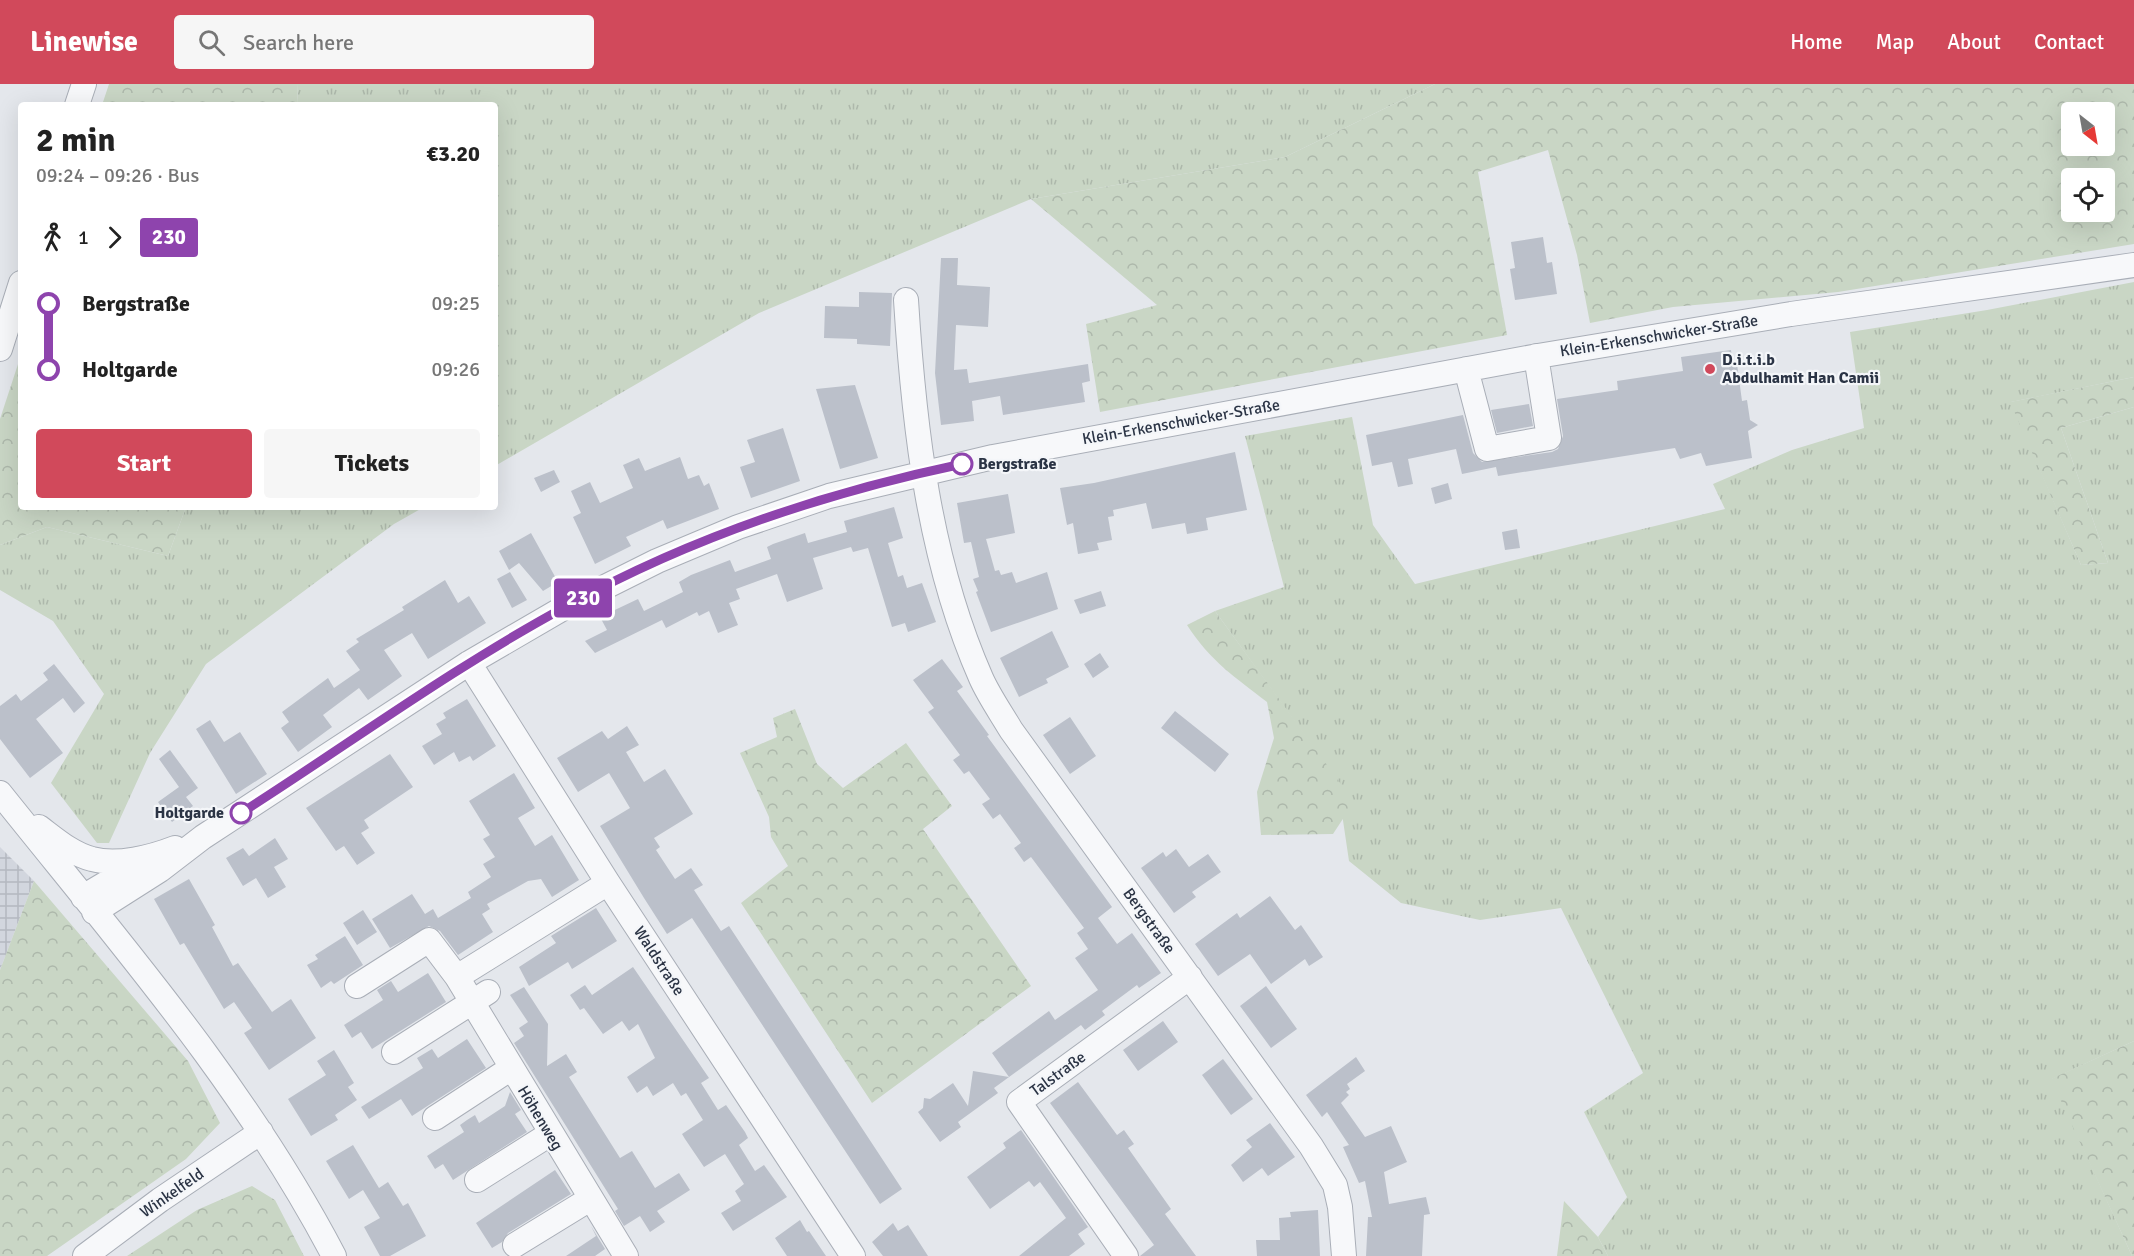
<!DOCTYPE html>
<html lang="en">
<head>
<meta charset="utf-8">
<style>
	:root { --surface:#fff; --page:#f6f6f6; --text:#222; --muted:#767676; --accent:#d1495b }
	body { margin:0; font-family:Signika,sans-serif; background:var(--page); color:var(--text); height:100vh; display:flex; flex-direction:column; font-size:22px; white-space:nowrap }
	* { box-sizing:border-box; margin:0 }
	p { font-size:20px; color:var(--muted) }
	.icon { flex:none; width:33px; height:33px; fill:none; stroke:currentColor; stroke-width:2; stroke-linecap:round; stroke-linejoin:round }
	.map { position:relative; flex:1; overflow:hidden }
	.panel { position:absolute; left:18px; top:18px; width:480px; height:408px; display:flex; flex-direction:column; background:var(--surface); border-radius:6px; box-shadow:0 6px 24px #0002 }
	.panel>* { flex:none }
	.badge { padding:0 12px; border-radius:4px; font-size:21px; line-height:39px }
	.needle { width:39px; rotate:149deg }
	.fabs { position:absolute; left:2061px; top:18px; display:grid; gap:12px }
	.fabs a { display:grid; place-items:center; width:54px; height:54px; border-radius:6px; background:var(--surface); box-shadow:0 6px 24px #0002; font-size:30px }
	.map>.badge { position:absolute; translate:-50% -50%; box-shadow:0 0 0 3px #fff }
	.legs { display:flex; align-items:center; gap:9px; height:66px; padding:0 18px; font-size:20px }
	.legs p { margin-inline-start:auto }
	.overview { display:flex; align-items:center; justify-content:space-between; height:102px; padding:0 18px }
	h1 { font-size:33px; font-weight:700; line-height:45px }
	.action { display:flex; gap:12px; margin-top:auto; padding:12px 18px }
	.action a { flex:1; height:69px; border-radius:6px; background:var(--accent); color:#fff; font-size:24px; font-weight:700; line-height:69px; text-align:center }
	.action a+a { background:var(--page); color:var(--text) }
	ul { padding:0 18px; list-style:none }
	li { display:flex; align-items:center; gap:21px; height:66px; font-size:22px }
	li i { display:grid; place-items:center; width:9px; height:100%; margin:0 8px; background:currentColor }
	li i::after { content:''; width:15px; height:15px; margin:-8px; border:4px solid; border-radius:50%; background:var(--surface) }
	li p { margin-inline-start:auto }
	li:first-child i { background:linear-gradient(#0000 50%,currentColor 0) }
	li:last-child i { background:linear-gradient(currentColor 50%,#0000 0) }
	header { display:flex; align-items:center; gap:36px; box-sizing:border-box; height:84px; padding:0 30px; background:var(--accent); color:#fff }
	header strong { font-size:28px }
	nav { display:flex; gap:33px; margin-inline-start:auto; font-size:21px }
	.search { width:420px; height:54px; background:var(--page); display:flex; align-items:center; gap:15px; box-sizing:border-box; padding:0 21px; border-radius:6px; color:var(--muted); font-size:22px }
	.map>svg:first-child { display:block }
	.industrial { fill:url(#industrial-grid) }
	.grass { fill:url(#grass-tufts) }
	.forest { fill:url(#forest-crowns); fill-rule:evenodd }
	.building { fill:#bbc0ca }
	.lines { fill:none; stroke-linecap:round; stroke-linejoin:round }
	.minor-casing { stroke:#a9aeb7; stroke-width:26 }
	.minor { stroke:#f7f8fa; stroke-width:24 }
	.line-1-casing { stroke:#fff; stroke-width:14 }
	.line-1 { stroke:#8e44ad; stroke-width:9 }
	.poi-dot { fill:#d1495b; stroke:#f4f6f9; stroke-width:2 }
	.stop-1-dot { fill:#fff; stroke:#8e44ad; stroke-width:3 }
	.labels { text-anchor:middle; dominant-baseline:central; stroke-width:4.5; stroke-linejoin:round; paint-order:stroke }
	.street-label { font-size:16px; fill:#2b3445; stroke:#f4f6f9 }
	.poi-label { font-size:16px; font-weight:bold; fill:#2b3445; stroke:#f4f6f9; text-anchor:start }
	.stop-label { font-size:16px; font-weight:bold; fill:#2b3445; stroke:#f4f6f9; text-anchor:start }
</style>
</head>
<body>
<header>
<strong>Linewise</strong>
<div class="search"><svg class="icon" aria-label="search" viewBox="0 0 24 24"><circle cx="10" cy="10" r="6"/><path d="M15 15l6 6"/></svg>Search here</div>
<nav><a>Home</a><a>Map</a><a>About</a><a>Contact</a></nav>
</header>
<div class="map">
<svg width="2134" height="1172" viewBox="0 0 2134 1172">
	<defs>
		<pattern id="industrial-grid" width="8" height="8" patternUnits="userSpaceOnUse" patternTransform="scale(1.5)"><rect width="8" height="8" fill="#d2d6de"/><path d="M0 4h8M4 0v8" fill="none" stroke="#b4b8c0"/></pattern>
		<pattern id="grass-tufts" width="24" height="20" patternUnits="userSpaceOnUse" patternTransform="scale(1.5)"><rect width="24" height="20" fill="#c9d6c5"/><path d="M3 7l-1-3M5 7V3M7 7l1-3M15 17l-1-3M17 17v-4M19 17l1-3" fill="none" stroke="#adb8ab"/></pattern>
		<pattern id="forest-crowns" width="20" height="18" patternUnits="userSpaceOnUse" patternTransform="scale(1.5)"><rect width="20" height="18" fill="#c9d6c5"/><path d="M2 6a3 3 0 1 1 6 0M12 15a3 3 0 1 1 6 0" fill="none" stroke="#adb8ab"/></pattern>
	</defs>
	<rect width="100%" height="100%" fill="#e4e7ec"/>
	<!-- industrial -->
	<path class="industrial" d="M0,763L34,797L0,886Z"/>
	<!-- grass -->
	<path class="grass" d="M298,0H1435L1285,73L1031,115L759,229L495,382V21H297Z
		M2134,198V293L2011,318L2081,481L2108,479L2061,344L2134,323V957L2052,995L2132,1172H1608L1598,1153L1627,1113L1584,1028L1643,989L1561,824L1480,836L1401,819L1349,777L1337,696L1215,527L1284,503L1245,352L1352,333L1373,441L1415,500L1725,425L1713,400L1792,366L1864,344L1850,248L1987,226Z
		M186,423H424L394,440L206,580L150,669L109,759H97L51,699L104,610L53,537L0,506V461L47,443L168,472Z"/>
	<!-- forest -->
	<path class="forest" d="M109,0H298L297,21H102Z
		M1435,0H2134V160L1838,208L1673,223L1590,239L1577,171L1548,66L1478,88L1507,251L1100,328L1086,240L1157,221L1031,115L1285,73ZM2072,28H2104V62H2072ZM2072,94H2104V128H2072Z
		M21,271V423H186L168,472L47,443L0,461V335Z
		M2134,293V323L2061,344L2108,479L2081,481L2010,318Z
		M1215,527L1354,718L1333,750L1261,751L1257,708L1274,654L1267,618C1235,593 1210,577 1187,541Z
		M795,625L817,680L843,704L906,659L952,722L923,745L1031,902L872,1019L741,819L788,782L771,753L769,733L740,669L777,653L773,634Z
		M34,797L188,977L220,1039L186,1075L47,1172H0V886Z
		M2134,957V1172H2132L2051,995Z
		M252,1102L275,1116L304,1172H127L197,1126Z
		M1564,1117L1598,1153L1608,1172H1557Z"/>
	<!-- building -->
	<path class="building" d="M1543,153L1547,179L1552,178L1557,210L1515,216L1510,185L1515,184L1511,158Z
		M941,174H958L957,201L990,203L988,243L956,241L954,286L967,285L969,299L1088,280L1090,297L1082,299L1085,318L1003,331L1000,312L972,317L974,337L941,341L935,289Z
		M859,208L892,209L890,262L857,260V255L824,254L825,222L859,223Z
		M1731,266L1733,281L1737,280L1742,317L1747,316L1750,336L1758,341L1748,347L1752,374L1706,382L1701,369L1680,375L1675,364L1498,392L1496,383L1462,390L1456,365L1408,375L1413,400L1398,403L1392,378L1372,382L1366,351L1463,331L1473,369L1482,378L1552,368L1558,365L1563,352L1557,315L1618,306L1617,297L1683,287L1681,273Z
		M855,301L878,374L840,385L816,305Z
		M1529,320L1533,342L1497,349L1491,326Z
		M783,344L800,397L751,414L740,383L755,378L747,356Z
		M1235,368L1247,426L1206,434L1208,446L1187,450L1185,439L1152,445L1146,419L1113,426L1114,432L1108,433L1112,456L1097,459L1099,466L1078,470L1073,439L1067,441L1060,404L1094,399Z
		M680,373L688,395L699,391L704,402L709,399L719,425L667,445L663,436L626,453L631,462L595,480L573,433L581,429L571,407L590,398L600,419L633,404L623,381L639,374L645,387Z
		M554,386L560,398L541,408L534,394Z
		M1448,399L1452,415L1435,420L1431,404Z
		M1008,410L1015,449L986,455L995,487L999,486L1001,491L1012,488L1016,499L1047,488L1058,525L991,548L976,508L978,507L973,495L979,493L971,458L964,459L957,419Z
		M894,423L903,454L888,459L898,493L903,491L907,504L922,499L936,538L908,548L905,539L892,543L868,464L853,468L851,463L813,474L823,505L787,518L777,490L736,505L740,515L729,519L738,541L718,549L709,527L699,532L697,528L666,544L662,536L595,569L585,557L607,546L600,533L638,515L644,527L683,508L679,498L691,491L730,476L735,488L771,475L767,463L773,460L805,449L808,459L847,448L844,437Z
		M1517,445L1520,464L1505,466L1502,448Z
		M531,449L558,498L543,507L519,479L509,486L499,467Z
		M510,488L527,516L512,524L497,495Z
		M445,496L458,519L469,512L486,539L428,575L412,549L384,566L402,592L368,616L359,604L323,631L332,643L298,668L281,644L289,638L282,628L328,594L334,604L360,586L346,567L359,558L356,555L404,526L402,523Z
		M1101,507L1106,522L1080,530L1074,516Z
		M1052,547L1069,583L1046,595L1048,599L1019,613L1000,574Z
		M1100,569L1109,583L1093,594L1084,580Z
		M942,575L963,603L957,607L989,651L987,652L1112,823L1098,834L1117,860L1132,849L1161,889L1139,904L1137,901L1102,927L1105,931L1085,946L1081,941L994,1004L998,1009L958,1038L961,1043L940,1058L918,1028L923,1024L924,1014L930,1015L953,999L968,1022L973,987L1009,993L992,969L1049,927L1055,936L1098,906L1075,874L1088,865L1077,849L1084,844L1031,773L1024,778L1014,764L1021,759L1000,730L993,735L982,720L990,715L969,687L964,690L953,676L960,671L928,628L934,624L913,596Z
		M54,580L85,619L74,629L63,614L36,635L63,669L30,694L0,655V622L16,610L21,617L48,596L43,589Z
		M467,615L496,662L473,677L470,672L459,678L454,668L434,681L422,662L442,650L436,640L446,634L443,629Z
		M1175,627L1229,670L1215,688L1161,644Z
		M1070,633L1096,672L1070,690L1043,651Z
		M210,636L224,658L240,648L267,690L236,710L196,645Z
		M627,642L639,661L626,668L644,698L665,685L693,730L654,754L660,763L656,766L675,795L691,784L703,801L694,806L721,847L729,842L902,1105L880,1120L692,834L667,850L644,814L600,742L630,724L609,689L578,708L557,674L602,647L608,655Z
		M170,666L198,704L186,713L193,722L172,738L158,718L179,703L159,675Z
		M390,670L413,703L364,736L369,744L361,749L375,769L357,781L344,762L336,767L306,724Z
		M514,689L535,724L518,734L535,762L552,751L579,796L552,813L541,795L528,797L487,820L490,825L482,830L493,848L458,871L440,847L429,842L390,864L372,835L412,810L425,830L433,825L438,834L471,814L468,808L491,793L483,780L495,773L483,755L490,751L469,717Z
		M275,754L288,775L274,783L286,803L268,814L256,794L243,802L226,774L243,764L249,772Z
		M1176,765L1189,783L1208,770L1221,788L1192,808L1196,813L1174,829L1141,784L1163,768L1166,773Z
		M189,795L215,841L212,843L233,882L238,879L272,928L291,915L316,954L269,986L244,949L252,944L234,918L224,925L184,859L180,861L154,815Z
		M1270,812L1295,846L1301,841L1323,873L1309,882L1305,875L1271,900L1250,870L1218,892L1195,860L1237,829L1240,834Z
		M596,824L617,857L572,885L568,878L529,902L519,883L556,859L551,852Z
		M363,826L377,848L357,861L343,839Z
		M345,852L363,881L334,900L331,897L321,904L307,881L318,875L315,871Z
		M633,883L709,994L701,999L718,1026L726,1021L745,1048L748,1054L739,1061L755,1087L764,1081L787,1113L733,1147L721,1129L741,1117L735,1107L744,1100L725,1070L704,1083L685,1055L682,1050L703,1036L686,1009L681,1012L673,999L653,1012L647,1002L637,1009L627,993L655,974L638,940L629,947L622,937L603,950L584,924L580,926L570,911L585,901L592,911Z
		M428,889L446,918L372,965L361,948L352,954L344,941L383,916L377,906L391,897L398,908Z
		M1266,902L1297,945L1271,964L1240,922Z
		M524,903L548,940L547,982L566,970L577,988L569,993L620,1074L632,1067L655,1104L679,1089L690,1106L657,1127L665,1138L650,1148L640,1132L624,1142L615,1127L618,1125L514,959L524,952L519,944L528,938L510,911Z
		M1163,937L1178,958L1138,987L1123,966Z
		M467,955L486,984L412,1032L401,1015L369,1035L361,1023L423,984L417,974L432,965L438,974Z
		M334,966L354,999L348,1003L357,1016L335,1031L338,1036L311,1052L288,1015L326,991L317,977Z
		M1356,973L1365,987L1347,1000L1350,1005L1346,1008L1349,1011L1341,1019L1365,1053L1391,1042L1407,1078L1384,1088L1389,1120L1426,1113L1430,1130L1424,1131L1422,1172H1366L1368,1133H1372L1365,1097L1359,1099L1343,1063L1349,1061L1327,1028L1322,1033L1306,1011Z
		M1223,975L1253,1015L1231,1031L1202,991Z
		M1078,998L1117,1051L1124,1046L1134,1060L1128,1064L1171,1125L1165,1130L1196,1172H1140L1154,1161L1050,1019Z
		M510,1008L521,1026L515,1030L527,1048L453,1096L443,1080L435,1085L427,1072L464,1048L460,1041L467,1036L475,1031L479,1039L505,1022Z
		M1270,1039L1295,1073L1268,1092L1262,1084L1243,1098L1231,1081L1252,1063L1246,1056Z
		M1021,1046L1088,1143L1078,1150L1085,1160L1069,1172H1019L1066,1134L1040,1098L1034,1103L1029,1097L990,1125L967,1093L1006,1064L1003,1059Z
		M353,1061L379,1104L388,1098L403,1122L408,1119L426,1152L390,1172H380L364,1143L380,1134L363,1106L349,1115L326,1077Z
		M555,1086L571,1110L508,1149L502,1158L492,1164L476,1139Z
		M1318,1126L1320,1172H1257L1256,1156H1280L1279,1134L1291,1133L1290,1128Z
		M800,1136L807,1148L809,1147L826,1172H787L775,1154Z
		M893,1139L898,1147L908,1141L928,1172H883L872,1158Z
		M591,1142L605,1165L595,1172H566L596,1152Z"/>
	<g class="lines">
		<!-- minor casing -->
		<g class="minor-casing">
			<path id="minor" d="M77,21L84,0
				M906,216C914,344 929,476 981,594C989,612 1001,629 1011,646L1311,1062L1335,1101L1340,1123L1344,1172
				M0,265L21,199
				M1466,285L1487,365L1549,354L1536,272
				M469,579L608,799L853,1172
				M0,709C119,858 245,1002 334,1172
				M39,743C55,755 72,770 92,775C117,782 152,773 175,764
				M608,799L457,893L626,1172
				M83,813L145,776
				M94,828L160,786L203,753L469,579L567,522L657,477L738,443L829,412L993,373L1538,272L1791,230L2134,181
				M357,902L429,856L457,893
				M394,968L488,908
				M435,1034L510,985
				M477,1096L550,1050
				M515,1161L590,1115
				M85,1172L160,1116L261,1048
				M1126,1172L1019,1018L1190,893"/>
		</g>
		<!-- minor -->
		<use href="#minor" class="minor"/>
	</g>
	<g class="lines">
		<!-- line-1 casing -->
		<g class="line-1-casing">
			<path id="line-1" d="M241,729C349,660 454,583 567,522C690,454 824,409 962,380"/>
		</g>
		<!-- line-1 -->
		<use href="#line-1" class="line-1"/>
	</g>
	<!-- markers -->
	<circle class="poi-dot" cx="1710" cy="285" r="6"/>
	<g class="stop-1-dot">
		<circle cx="962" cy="380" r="10"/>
		<circle cx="241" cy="729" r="10"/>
	</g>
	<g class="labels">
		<!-- street labels -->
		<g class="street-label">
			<text transform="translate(1659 252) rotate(-9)">Klein-Erkenschwicker-Straße</text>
			<text transform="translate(1181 338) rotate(-10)">Klein-Erkenschwicker-Straße</text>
			<text transform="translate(1149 837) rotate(54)">Bergstraße</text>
			<text transform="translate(659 877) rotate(57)">Waldstraße</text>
			<text transform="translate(1058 990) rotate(-36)">Talstraße</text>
			<text transform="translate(540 1034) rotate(59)">Höhenweg</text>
			<text transform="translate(172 1109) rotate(-35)">Winkelfeld</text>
		</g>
		<!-- poi labels -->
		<g class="poi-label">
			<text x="1722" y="276">D.i.t.i.b<tspan x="1722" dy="18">Abdulhamit Han Camii</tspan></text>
		</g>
		<!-- stop labels -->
		<g class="stop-label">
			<text x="978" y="380">Bergstraße</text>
			<text x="224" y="729" text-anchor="end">Holtgarde</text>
		</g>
	</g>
</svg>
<div class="fabs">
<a><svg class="needle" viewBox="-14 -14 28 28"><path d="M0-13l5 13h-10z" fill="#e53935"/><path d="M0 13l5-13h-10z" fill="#767676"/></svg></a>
<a><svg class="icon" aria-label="locate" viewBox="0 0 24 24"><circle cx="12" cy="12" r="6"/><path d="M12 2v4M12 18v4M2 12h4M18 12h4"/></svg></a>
</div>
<b class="badge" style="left:583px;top:514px;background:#8e44ad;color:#fff">230</b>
<section class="panel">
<div class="overview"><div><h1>2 min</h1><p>09:24 – 09:26 · Bus</p></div><b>€3.20</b></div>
<div class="legs"><svg class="icon" aria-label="walk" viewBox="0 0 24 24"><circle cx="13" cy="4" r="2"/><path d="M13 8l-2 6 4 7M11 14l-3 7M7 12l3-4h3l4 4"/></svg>1<svg class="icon" aria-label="forward" viewBox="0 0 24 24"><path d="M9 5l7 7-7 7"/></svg><b class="badge" style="background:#8e44ad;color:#fff">230</b></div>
<ul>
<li><i style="color:#8e44ad"></i><b>Bergstraße</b><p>09:25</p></li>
<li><i style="color:#8e44ad"></i><b>Holtgarde</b><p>09:26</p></li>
</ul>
<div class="action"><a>Start</a><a>Tickets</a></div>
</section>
</div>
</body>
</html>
